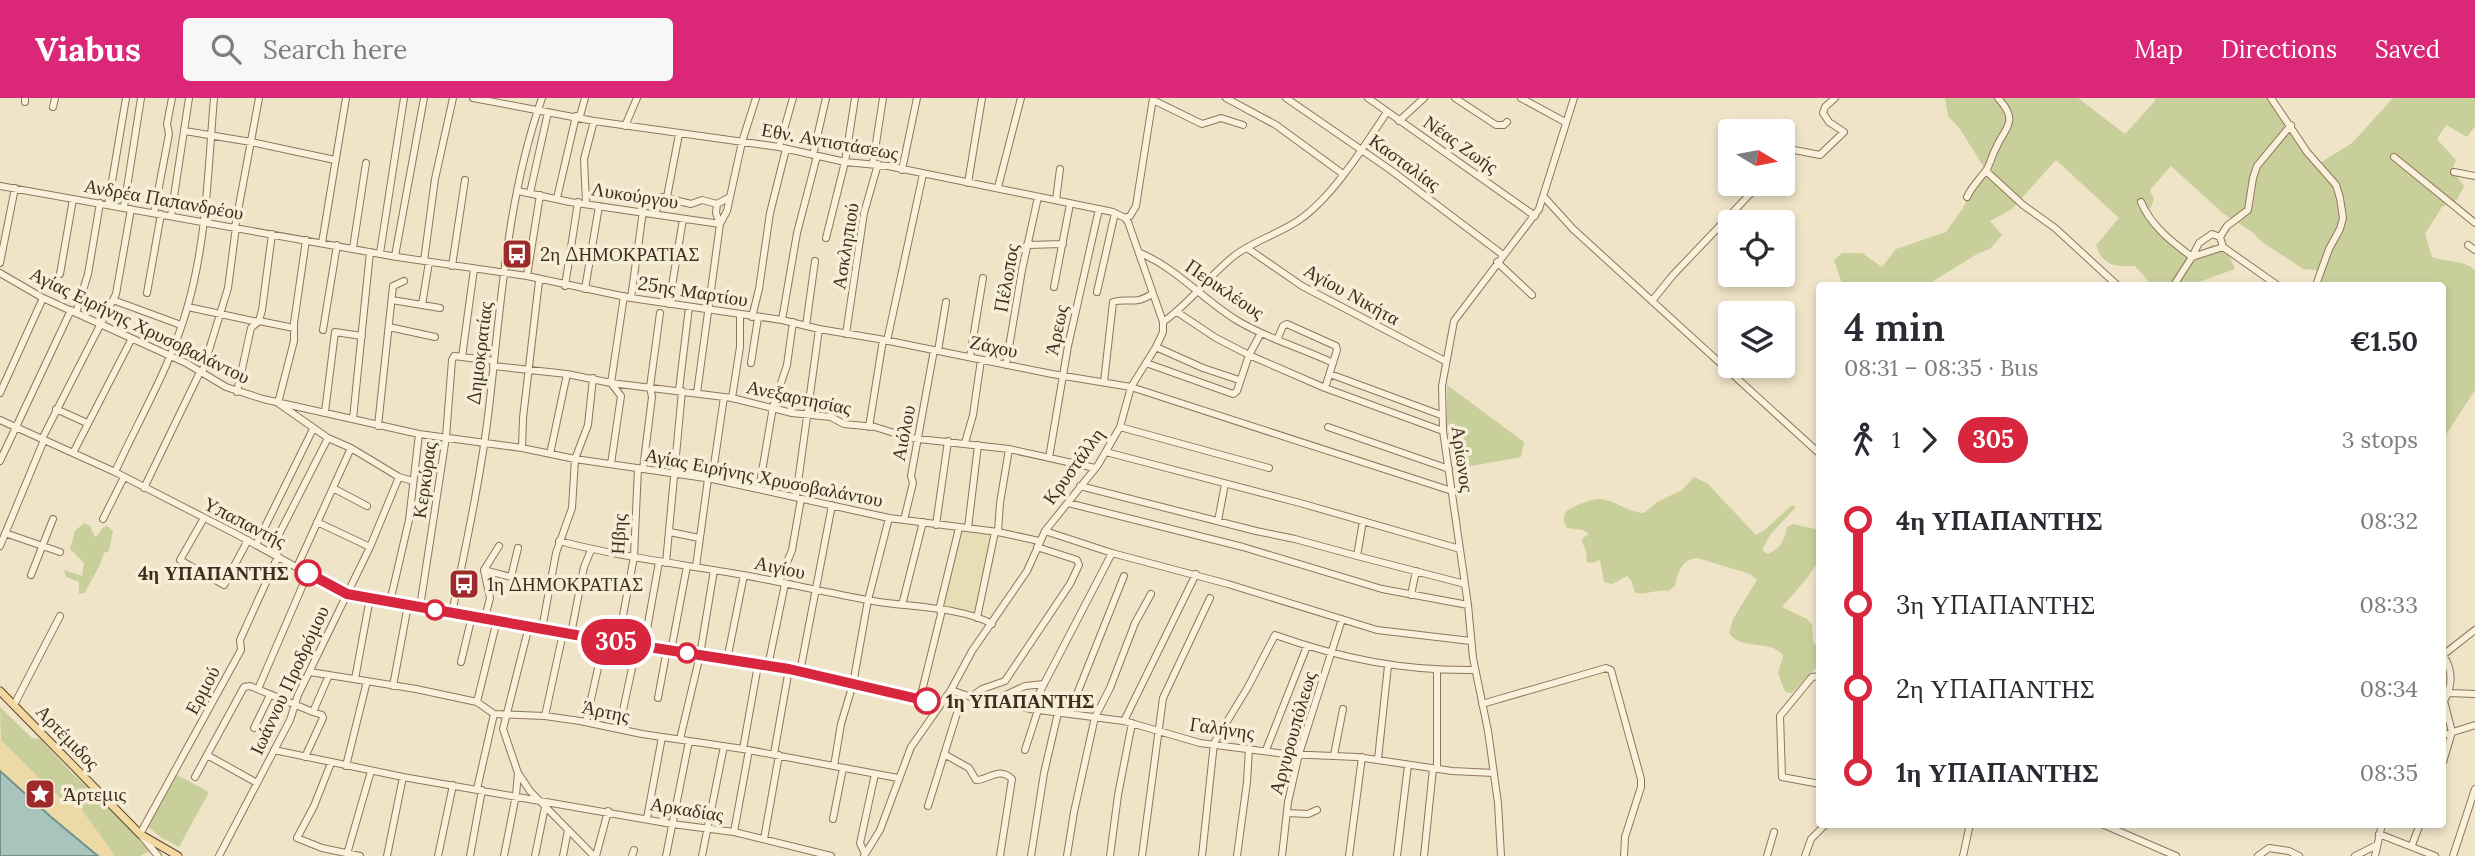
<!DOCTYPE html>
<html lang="en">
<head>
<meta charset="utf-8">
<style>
	:root { --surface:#fff; --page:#f7f7f7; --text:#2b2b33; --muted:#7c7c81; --accent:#db2777 }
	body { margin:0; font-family:Lora,serif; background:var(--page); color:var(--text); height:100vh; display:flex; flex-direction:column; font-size:26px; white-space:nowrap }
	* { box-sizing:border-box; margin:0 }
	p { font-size:23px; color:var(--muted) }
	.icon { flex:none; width:38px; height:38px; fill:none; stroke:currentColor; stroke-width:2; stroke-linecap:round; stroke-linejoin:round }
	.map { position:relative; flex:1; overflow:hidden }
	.drawer { position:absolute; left:1816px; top:184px; width:630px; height:546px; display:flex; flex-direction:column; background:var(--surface); border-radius:7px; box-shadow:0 4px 10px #0003 }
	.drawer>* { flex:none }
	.badge { padding:0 14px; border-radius:23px; font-size:24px; line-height:46px }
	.needle { width:46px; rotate:100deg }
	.controls { position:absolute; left:1718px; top:21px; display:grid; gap:14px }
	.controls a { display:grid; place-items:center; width:77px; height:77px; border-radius:7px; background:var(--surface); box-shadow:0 4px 10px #0003; font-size:35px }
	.map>.badge { position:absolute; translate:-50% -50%; box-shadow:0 0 0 4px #fff }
	.legs { display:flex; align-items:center; gap:10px; height:77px; padding:0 28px; font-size:23px }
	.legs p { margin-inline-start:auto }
	.overview { display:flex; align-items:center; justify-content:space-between; height:119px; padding:0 28px }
	h1 { font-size:38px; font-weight:600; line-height:52px }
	ul { padding:0 28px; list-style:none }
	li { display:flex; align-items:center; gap:24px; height:84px; font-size:26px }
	li i { display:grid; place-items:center; width:10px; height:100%; margin:0 9px; background:currentColor }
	li i::after { content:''; width:18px; height:18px; margin:-9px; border:5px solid; border-radius:50%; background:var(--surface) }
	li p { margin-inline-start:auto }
	li:first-child i { background:linear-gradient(#0000 50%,currentColor 0) }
	li:last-child i { background:linear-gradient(currentColor 50%,#0000 0) }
	header { display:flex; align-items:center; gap:42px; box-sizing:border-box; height:98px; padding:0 35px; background:var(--accent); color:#fff }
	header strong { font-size:33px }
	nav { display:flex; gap:38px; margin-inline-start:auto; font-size:24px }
	.search { width:490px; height:63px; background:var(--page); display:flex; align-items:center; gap:18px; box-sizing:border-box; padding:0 24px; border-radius:7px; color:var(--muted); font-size:26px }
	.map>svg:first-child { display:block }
	.farmland { fill:#e6deb5 }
	.green { fill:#c9cf9b }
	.sand { fill:#ecd9a5 }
	.water { fill:#a9c4bc; stroke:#6f938a; stroke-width:2 }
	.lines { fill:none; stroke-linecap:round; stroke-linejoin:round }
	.minor-casing { stroke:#8d765c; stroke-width:8 }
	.major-casing { stroke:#5b4430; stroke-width:9 }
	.minor { stroke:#faf1dc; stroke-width:6 }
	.major { stroke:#f3d9a0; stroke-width:7 }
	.line-1-casing { stroke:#fff; stroke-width:16 }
	.line-1 { stroke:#d7263d; stroke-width:10 }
	.stop-1-dot { fill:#fff; stroke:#d7263d; stroke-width:3.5 }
	.labels { text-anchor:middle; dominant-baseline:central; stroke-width:7; stroke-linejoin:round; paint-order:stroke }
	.street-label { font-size:19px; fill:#3d2e20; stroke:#f7eed8 }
	.poi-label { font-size:19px; fill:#3d2e20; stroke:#f7eed8; text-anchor:start }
	.stop-label { font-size:19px; font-weight:bold; fill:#3d2e20; stroke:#f7eed8; text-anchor:end }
</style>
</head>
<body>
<header>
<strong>Viabus</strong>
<div class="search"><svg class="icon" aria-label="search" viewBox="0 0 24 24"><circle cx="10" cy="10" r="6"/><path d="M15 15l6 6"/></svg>Search here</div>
<nav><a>Map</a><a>Directions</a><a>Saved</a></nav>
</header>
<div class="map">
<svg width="2475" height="758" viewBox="0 0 2475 758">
	<rect width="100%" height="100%" fill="#f0e4c8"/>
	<!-- farmland -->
	<path class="farmland" d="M960,432L993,435L975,517L944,511L942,508Z"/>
	<!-- green -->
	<path class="green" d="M1945,0H2078L2125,36L2155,3V0H2269L2315,68L2352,45L2393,0H2475V28L2467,39L2446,27L2437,41L2456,62L2452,72L2464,88L2457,102L2442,109L2425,136L2432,159C2448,165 2462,161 2475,172V292L2443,341V187H2319L2323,173L2303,171L2262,144L2252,134L2224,116L2171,68L2150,92L2154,102L2145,121L2187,160L2213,147L2229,157L2235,171L2190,187H2152L2135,168C2115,168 2103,169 2096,147L2119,120L2056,62L2012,111L1990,123L2002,137L1990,151L1977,156L1927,187H1845L1841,183L1834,162L1842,155H1862L1882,169L1896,151L1946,134L1963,110L1972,91L1984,77L1983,68L1960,31L1948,18Z
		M1447,287L1524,344L1521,359L1455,371L1447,327Z
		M1694,379L1707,385L1756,437L1766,431L1792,407L1796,409L1770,437L1762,452L1768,456C1781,450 1784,443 1787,429L1793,426L1820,432V460L1808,479L1782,509L1807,521L1812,527L1813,544L1820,551V565L1792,595L1785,594L1778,575L1783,558C1772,540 1742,554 1729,535L1733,521L1757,482L1750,476L1697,460C1681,462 1678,474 1675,488L1668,493C1657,491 1647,497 1635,495L1631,482L1627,478L1612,486L1604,484L1600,462L1592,465L1587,464L1586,453L1582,444L1583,440L1589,436L1583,432L1567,430C1564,425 1562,420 1566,414C1569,409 1595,400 1601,401C1616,403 1628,414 1644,415L1657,404L1682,392Z
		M84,425L90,428L95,439L99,436L102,430L107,428L113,433L109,453L104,455C100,470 91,481 85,495L79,496V484L66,479L64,472L82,478L84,465L70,451L75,433Z
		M0,609L32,640L40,641L72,675L125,723L150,753L140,758H115L73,700L66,706L1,643Z
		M177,677L209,694L179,749L162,740L148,729Z"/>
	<!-- sand -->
	<path class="sand" d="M0,641L66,706L73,700L115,758H98L51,719L0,673Z"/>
	<!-- water -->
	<path class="water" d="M0,673L51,719L98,758H0Z"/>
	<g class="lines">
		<!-- minor casing -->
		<g class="minor-casing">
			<path id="minor" d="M473,0L594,23L779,49L845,64L888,68L1113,114L1125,120L1128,124L1163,224V234L1156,249L1131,289L1120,329L1098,367L1045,433L1027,473L972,553L951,592L911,649L880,732L864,758
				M1226,0L1276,27L1343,76
				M1286,0L1392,73L1503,157
				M1368,0L1535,118
				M1455,0L1496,27H1504L1507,24
				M1521,0L1565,24
				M2271,0L2307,54L2336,87L2340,100L2343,120L2340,131L2329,151L2316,187
				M1153,2L1202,26L1221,20L1243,27
				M25,4V0
				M53,9L55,0
				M580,18L585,0
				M1399,23L1424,0
				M625,28L637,0
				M185,33L251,44L335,62
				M779,49L793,0
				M1783,56L1789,51L1820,57L1844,34L1829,24L1823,15L1825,9L1835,0
				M813,57L826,0
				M2394,59L2475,125
				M873,65L883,0
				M902,72L917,0
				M1986,73L2023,107L2055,130L2117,187
				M2454,74L2475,78
				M968,85L982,0
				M0,88L397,159L527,178L631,200L782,222L819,231L879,241L1052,276L1131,289L1452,393
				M998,89L1021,0
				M518,93L570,104L720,126L727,113L730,99
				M530,95L548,14
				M667,99L679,36
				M1544,99L1573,131L1820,356
				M1967,99C1972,88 1980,81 1987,71C1991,64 1992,57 1996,50C2005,29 2020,24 1998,0
				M557,100L576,18
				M1056,102L1060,71
				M2141,104C2151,128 2172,144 2192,159L2199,145L2212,136L2220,139
				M586,105L584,61L594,23
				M717,106L730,99L742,44L756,0
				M108,107L126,0
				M124,109L141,0
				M154,115L169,36L167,26L172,0
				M655,115L662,99L691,106L702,102L717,106
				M171,118L189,0
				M1125,120L1130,118L1136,108L1153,0
				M235,129L259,0
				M826,140L845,64L855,0
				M306,142L294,225V243L278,305L328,340L351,350L399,379L413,383
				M322,145L346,0
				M1027,147L1063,146
				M2468,147L2475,152
				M2223,149L2277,187
				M353,150L366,65
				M1247,150L1302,188L1445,263
				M380,155L404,0
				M1140,155C1177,170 1204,203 1238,223C1268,241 1302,250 1333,265
				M395,158L424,0
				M424,163L435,81L453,0
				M1497,164L1532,197
				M0,165L15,90
				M452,168L465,82
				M0,175L43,200L186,265L226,289L263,301L419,336L522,350L575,361L712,381L889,420L998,434L1039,443
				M60,176L73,101
				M527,178L540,97
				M2174,187L2192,159L2223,149L2220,139L2227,128L2248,112L2253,80L2257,68L2291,27
				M565,188L578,104
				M1054,189L1070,106
				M585,191L599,108
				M1097,194L1115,115
				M147,195L161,116
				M631,200L643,113
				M113,202L181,227
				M392,202L440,210
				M1652,203L1673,177L1753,93L1757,86
				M669,206L683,121
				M422,207L429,164
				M188,209L258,224
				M1177,214L1216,240L1249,257L1325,290L1443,333
				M76,215L88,176L100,105
				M752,219L759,191L770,115L786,51
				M782,222L797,135L817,58
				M259,223L294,230
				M1163,224C1190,205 1209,178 1234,158C1253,143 1279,136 1299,122C1332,100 1365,47 1387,14
				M806,228L815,163
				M389,229L435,239
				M323,232L337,147
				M846,236L864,115L878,66
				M1277,242L1283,228L1287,226L1336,248L1337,252L1325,290
				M887,243L923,76
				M1156,249L1203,270L1239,282
				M938,253L946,204
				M462,259L474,171
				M970,259L983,180
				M751,265L758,220
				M1146,265L1233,296L1237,293L1249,257L1261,235
				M1006,267L1022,172L1038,99
				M493,268L567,276L611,285L732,300L792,315L831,319L844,326L875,329L910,340L1009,351L1095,370
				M202,275L228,190L236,129
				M1330,276L1441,317
				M1104,284L1113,204C1128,199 1133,208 1152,196
				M679,292L689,209
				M237,294L251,230L259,223L262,212L272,136
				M0,295L43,200
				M697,295L720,126L716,115L717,106
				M732,300L740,249V217
				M56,311L87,325
				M325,314L335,234L362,238
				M353,321L370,154
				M0,322L115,374L236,436L347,497L604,543L789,571L920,601L938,609
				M378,328L393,188L404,183
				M869,329L883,242
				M1120,329L1269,370
				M1328,329L1449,371
				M42,341L116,196L131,111
				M965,345L973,317L981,262
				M522,350L523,320L539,183
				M1106,354L1300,405L1460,451
				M73,355L131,242
				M550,356L567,276
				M1049,360L1068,248L1099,111
				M0,363L71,212
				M611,366L621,298L611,285L624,198
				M643,371L652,299L650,289L660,215
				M115,374C140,319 172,266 188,207C207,140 208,70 214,0
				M712,381L724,299
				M1080,388L1256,433L1295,441L1357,458L1363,423
				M144,390L200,274
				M333,390L367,408
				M759,391L773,309L787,267L793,224
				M796,399L819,231
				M1068,405L1243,449L1382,491L1468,507
				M204,420L180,462L224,487L248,442
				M103,421L124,379
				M904,422L913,385L911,378L934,252
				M1218,423L1225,386
				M317,424L370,449
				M936,427L948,343
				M968,430L978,347
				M1045,433L1112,455L1228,486L1377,532L1471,543
				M670,434L699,440
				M998,434L1000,405L1009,351
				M5,435L60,454
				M559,443C620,459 681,466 743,477C786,485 829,495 873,503C907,509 963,509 992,526
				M256,447L313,331
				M0,448L44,342
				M270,454L328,340
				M1357,458L1465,486
				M666,465L682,293
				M297,469L351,350
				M696,469L708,381
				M484,472L511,479L518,450
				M31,477L53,421
				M779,484L792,452L801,401
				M1411,497L1416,473
				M390,504L409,422L419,336
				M902,507L923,424
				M420,509L446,339L452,262L454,258L494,263
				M939,512L959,430
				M452,515C466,447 481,378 489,310C501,206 507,99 542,0
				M485,520L490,500L484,472L499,448
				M977,520L995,434
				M529,528L503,631L518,675L530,693L594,758
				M542,531L556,455L572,410L575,361L588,327L593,280
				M571,536L584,469L591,452
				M618,544L634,459L638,370
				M644,548L659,464
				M671,553L687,468
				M2443,557C2453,572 2453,587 2444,603L2452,634L2443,664
				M2443,557L2475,532
				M727,562L744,477
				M461,564L472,518
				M768,568L785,486
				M310,574L416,591L477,604L494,616L545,618L580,623L642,636L743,651L898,680
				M800,574L832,407
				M1820,578L1812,579L1780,618L1782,679L1820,686
				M355,581L370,500
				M393,588L408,507
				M258,591L308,475
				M951,592L971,599L1031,611L1124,623L1200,645L1286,656L1357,659L1452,673L1494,675
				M2449,595L2475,596
				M971,599L982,591L1005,583L1070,486L1079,467L1077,462L1037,449
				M658,600L667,551
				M920,601L942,512
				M995,602L1025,588L1044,586
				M477,604L497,522
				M1482,606L1606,570L1611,572L1641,681V689L1625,739L1624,758
				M14,607L60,518
				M1031,611L1112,455
				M1069,616L1124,478
				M545,618L563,535
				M1124,623L1196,476
				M586,624L604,543
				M254,630L270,597
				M619,631L637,547
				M2443,637L2475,627
				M680,641L700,557L714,472
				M743,651L758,567
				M274,652L403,679L672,726L734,734L831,758
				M1025,652L1038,612
				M1266,652L1307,548
				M774,656L789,571
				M944,656L969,670L976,682C989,682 999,668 1012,681L1000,758
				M207,657L257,685
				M1334,657L1343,611
				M305,659L323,620L322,617L313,614L329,577
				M1378,661L1388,568
				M331,665L314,708L297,740L322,750L360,758
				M346,668L367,583
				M834,668L841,626L853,586L868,502L889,420
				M1437,671V573
				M195,679L244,589L250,588L313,614
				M477,691L494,616
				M928,708L963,596
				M1287,715L1308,716L1317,712
				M647,720L662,639
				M833,721L843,670
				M2102,726L2176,758
				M734,734L749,652
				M2379,736L2435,758
				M764,741L779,657
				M2412,747L2420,726
				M347,756L371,673
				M865,756L860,745L875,676
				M158,758L140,736L241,552L240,542L278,458
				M219,758L290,622L298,597L370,449L399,379
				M387,758L403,679
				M438,758L453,687
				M470,758L482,692
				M504,758L516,697L518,675
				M535,758L545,709
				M563,758L568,732
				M596,758L608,713
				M632,758L634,752
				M666,758L689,643
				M702,758L724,648
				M1031,758L1044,675L1058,615
				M1067,758L1074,714L1095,619L1110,590L1135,525L1151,496
				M1110,758L1118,697L1132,625
				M1142,758L1163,600L1210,500
				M1202,758L1214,645L1248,589L1275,537C1343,561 1403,573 1475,572
				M1237,758L1247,684L1249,650
				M1282,758L1288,704L1299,656L1342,521
				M1349,758L1362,659
				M1397,758L1408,667
				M1424,758L1433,671
				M1501,758L1498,705L1488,633L1473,560L1468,507L1443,333L1442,288L1454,223L1539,111L1574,0
				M1767,758L1774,734
				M1805,758L1811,741L1826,726
				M1963,758L1970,726
				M2258,758L2269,750L2289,753L2299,758
				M2355,758L2377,747
				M2375,758L2382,726
				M2453,758L2475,691"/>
		</g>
		<!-- major casing -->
		<g class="major-casing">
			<path id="major" d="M0,593L140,736L178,758"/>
		</g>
		<!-- minor -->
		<use href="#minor" class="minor"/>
		<!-- major -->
		<use href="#major" class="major"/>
	</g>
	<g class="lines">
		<!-- line-1 casing -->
		<g class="line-1-casing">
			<path id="line-1" d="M308,475L347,496L604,542L789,571L927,603"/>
		</g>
		<!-- line-1 -->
		<use href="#line-1" class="line-1"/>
	</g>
	<!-- icons -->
	<defs>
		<g id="bus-square" transform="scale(1.575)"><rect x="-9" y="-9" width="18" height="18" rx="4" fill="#9e2a2b" stroke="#f7eed8"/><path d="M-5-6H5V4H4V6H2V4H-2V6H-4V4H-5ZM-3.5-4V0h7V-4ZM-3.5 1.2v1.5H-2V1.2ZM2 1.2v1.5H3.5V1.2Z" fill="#fff"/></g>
		<g id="sight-square" transform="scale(1.575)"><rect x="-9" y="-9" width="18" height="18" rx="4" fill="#9e2a2b" stroke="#f7eed8"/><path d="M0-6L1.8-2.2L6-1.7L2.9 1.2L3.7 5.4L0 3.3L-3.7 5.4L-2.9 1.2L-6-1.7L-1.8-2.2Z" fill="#fff"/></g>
	</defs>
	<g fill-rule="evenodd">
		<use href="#bus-square" x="517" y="156"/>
		<use href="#bus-square" x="464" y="486"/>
		<use href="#sight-square" x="40" y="696"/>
	</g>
	<!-- markers -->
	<g class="stop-1-dot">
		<circle cx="308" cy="475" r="12"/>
		<circle cx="435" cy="512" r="9"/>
		<circle cx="687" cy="555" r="9"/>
		<circle cx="927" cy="603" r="12"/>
	</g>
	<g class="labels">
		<!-- street labels -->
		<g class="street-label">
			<text transform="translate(830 43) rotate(10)">Εθν. Αντιστάσεως</text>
			<text transform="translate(1461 46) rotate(35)">Νέας Ζωής</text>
			<text transform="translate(1405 64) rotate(36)">Κασταλίας</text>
			<text transform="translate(635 97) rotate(9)">Λυκούργου</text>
			<text transform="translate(164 101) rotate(10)">Ανδρέα Παπανδρέου</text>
			<text transform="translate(845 148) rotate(-81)">Ασκληπιού</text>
			<text transform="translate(1006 180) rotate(-80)">Πέλοπος</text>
			<text transform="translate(1225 191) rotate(34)">Περικλέους</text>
			<text transform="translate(693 193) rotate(9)">25ης Μαρτίου</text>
			<text transform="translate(1352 196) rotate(29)">Αγίου Νικήτα</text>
			<text transform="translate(140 227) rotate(26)">Αγίας Ειρήνης Χρυσοβαλάντου</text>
			<text transform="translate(1056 232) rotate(-78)">Άρεως</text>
			<text transform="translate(994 248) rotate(12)">Ζάχου</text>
			<text transform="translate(479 255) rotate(-83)">Δημοκρατίας</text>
			<text transform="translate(799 299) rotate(12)">Ανεξαρτησίας</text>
			<text transform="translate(903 335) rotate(-79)">Αιόλου</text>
			<text transform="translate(1463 361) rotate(82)">Αρίωνος</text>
			<text transform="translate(1073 368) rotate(-54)">Κρυστάλλη</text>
			<text transform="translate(764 379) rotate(11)">Αγίας Ειρήνης Χρυσοβαλάντου</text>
			<text transform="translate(424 382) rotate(-82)">Κερκύρας</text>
			<text transform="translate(245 424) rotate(27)">Υπαπαντής</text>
			<text transform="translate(618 436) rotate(-87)">Ηβης</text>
			<text transform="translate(780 469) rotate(12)">Αιγίου</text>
			<text transform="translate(289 582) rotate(-65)">Ιωάννου Προδρόμου</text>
			<text transform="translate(202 592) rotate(-62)">Ερμού</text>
			<text transform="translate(606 613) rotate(12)">Άρτης</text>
			<text transform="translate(1222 630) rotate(8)">Γαλήνης</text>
			<text transform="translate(1292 635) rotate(-74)">Αργυρουπόλεως</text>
			<text transform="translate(68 639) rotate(46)">Αρτέμιδος</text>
			<text transform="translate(687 711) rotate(9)">Αρκαδίας</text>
		</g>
		<!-- poi labels -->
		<g class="poi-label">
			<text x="540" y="156">2η ΔΗΜΟΚΡΑΤΙΑΣ</text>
			<text x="487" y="486">1η ΔΗΜΟΚΡΑΤΙΑΣ</text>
			<text x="63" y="696">Άρτεμις</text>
		</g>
		<!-- stop labels -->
		<g class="stop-label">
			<text x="289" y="475">4η ΥΠΑΠΑΝΤΗΣ</text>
			<text x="946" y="603" text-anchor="start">1η ΥΠΑΠΑΝΤΗΣ</text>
		</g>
	</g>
</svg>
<div class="controls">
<a><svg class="needle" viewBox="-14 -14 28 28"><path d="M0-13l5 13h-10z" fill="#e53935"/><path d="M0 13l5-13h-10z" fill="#7c7c81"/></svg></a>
<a><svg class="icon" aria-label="locate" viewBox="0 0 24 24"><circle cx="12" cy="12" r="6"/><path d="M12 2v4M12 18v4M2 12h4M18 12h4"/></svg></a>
<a><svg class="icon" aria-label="layers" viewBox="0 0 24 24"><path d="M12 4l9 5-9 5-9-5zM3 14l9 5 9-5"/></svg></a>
</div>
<b class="badge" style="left:616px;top:544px;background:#d7263d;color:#fff">305</b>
<section class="drawer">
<div class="overview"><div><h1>4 min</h1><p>08:31 – 08:35 · Bus</p></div><b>€1.50</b></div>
<div class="legs"><svg class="icon" aria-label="walk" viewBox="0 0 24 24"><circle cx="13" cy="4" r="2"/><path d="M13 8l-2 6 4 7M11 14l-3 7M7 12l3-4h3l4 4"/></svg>1<svg class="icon" aria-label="forward" viewBox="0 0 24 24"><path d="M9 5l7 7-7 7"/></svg><b class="badge" style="background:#d7263d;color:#fff">305</b><p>3 stops</p></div>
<ul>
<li><i style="color:#d7263d"></i><b>4η ΥΠΑΠΑΝΤΗΣ</b><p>08:32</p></li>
<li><i style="color:#d7263d"></i><span>3η ΥΠΑΠΑΝΤΗΣ</span><p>08:33</p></li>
<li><i style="color:#d7263d"></i><span>2η ΥΠΑΠΑΝΤΗΣ</span><p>08:34</p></li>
<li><i style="color:#d7263d"></i><b>1η ΥΠΑΠΑΝΤΗΣ</b><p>08:35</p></li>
</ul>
</section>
</div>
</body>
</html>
